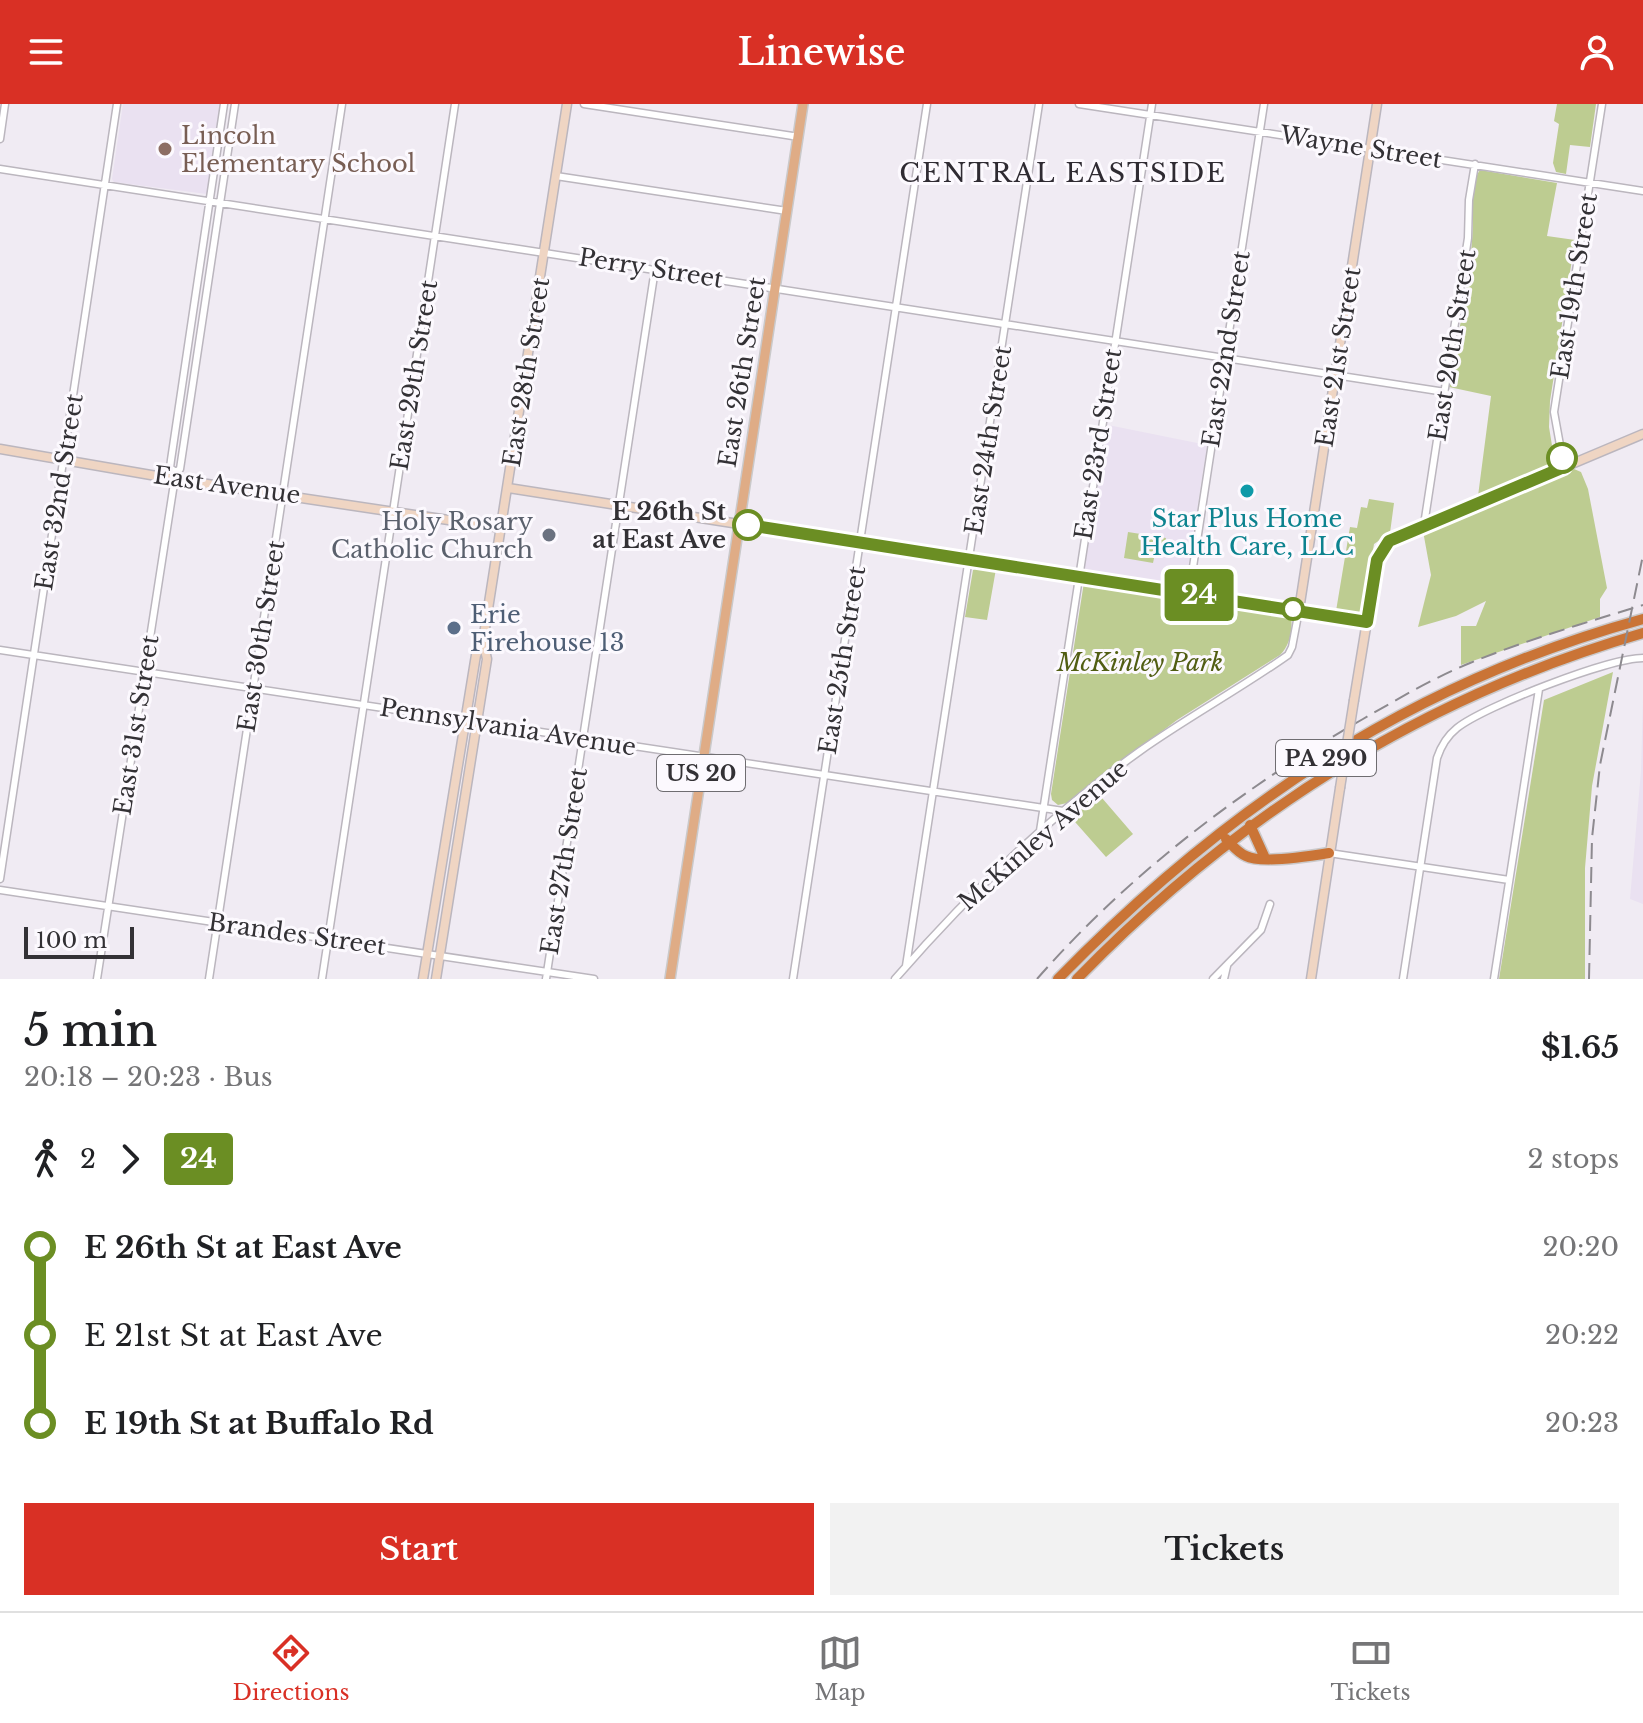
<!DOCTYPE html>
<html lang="en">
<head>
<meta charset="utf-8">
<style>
	:root { --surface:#fff; --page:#f2f2f2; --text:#202124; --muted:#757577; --line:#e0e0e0; --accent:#d93025 }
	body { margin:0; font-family:"Libre Baskerville",serif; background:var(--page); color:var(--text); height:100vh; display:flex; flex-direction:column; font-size:30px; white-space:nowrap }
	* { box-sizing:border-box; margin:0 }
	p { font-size:26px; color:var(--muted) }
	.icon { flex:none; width:44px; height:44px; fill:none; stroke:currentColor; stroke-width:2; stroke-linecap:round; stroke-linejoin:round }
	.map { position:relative; height:875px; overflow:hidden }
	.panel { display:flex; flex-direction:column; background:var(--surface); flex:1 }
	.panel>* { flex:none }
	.badge { padding:0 16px; border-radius:6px; font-size:28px; line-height:52px }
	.scale { position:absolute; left:24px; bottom:20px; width:110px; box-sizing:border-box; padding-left:8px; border:4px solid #333135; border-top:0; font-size:22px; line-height:28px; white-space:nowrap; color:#333135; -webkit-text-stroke:6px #fcf9fe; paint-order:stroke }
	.map>.badge { position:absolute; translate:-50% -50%; box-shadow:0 0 0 4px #fff }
	.legs { display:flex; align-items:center; gap:12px; height:88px; padding:0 24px; font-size:26px }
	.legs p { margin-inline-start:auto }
	.headline { display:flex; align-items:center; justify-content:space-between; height:136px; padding:0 24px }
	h1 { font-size:44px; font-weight:600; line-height:60px }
	.cta { display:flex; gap:16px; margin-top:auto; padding:16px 24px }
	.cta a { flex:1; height:92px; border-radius:0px; background:var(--accent); color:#fff; font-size:32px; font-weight:600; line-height:92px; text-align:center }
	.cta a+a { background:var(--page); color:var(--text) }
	ul { padding:0 24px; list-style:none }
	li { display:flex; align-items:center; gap:28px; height:88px; font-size:30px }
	li i { display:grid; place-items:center; width:12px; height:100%; margin:0 10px; background:currentColor }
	li i::after { content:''; width:20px; height:20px; margin:-10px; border:6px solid; border-radius:50%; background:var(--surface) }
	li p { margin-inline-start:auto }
	li:first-child i { background:linear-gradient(#0000 50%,currentColor 0) }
	li:last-child i { background:linear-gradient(currentColor 50%,#0000 0) }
	header { display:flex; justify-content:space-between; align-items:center; height:104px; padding:0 24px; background:var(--accent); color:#fff; font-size:36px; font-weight:600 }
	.tabs { display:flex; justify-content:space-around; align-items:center; height:112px; border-top:2px solid var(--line); background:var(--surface); font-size:22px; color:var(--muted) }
	.tabs a { display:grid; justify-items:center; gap:4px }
	.tabs .current { color:var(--accent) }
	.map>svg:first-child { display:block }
	.built { fill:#eae1f1 }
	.green { fill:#bdcc91 }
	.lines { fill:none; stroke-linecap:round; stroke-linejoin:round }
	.street-casing { stroke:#bbb6be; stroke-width:9 }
	.secondary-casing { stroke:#bbb6be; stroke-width:11 }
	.primary-casing { stroke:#cac9ca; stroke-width:12 }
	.highway-casing { stroke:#cac9ca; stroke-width:13 }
	.street { stroke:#fff; stroke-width:6 }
	.secondary { stroke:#efd5c3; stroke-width:8 }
	.primary { stroke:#dfac86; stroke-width:9 }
	.highway { stroke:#ca7436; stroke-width:10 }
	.rail { stroke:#8d8a8f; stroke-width:2; stroke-dasharray:16 8; stroke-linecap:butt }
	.secondary-bridge-casing { stroke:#bbb6be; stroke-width:11; stroke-linecap:butt }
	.secondary-bridge { stroke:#efd5c3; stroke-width:8 }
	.line-1-casing { stroke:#fff; stroke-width:18 }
	.line-1 { stroke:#6b8e23; stroke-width:12 }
	.education-dot { fill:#8d6e63; stroke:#fcf9fe; stroke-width:3 }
	.stop-1-dot { fill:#fff; stroke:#6b8e23; stroke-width:4 }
	.culture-dot { fill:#0f9aa8; stroke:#fcf9fe; stroke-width:3 }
	.worship-dot { fill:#6b7280; stroke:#fcf9fe; stroke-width:3 }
	.service-dot { fill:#5c6f8a; stroke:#fcf9fe; stroke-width:3 }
	.labels { text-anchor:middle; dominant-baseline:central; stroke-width:6; stroke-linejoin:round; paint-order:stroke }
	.shield { fill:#fcf9fe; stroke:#6f6d71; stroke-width:2 }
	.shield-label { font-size:22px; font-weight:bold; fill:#333135 }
	.education-label { font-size:24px; fill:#785e54; stroke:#fcf9fe; text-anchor:start }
	.street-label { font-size:24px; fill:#333135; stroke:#fcf9fe }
	.stop-label { font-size:24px; font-weight:bold; fill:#333135; stroke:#fcf9fe; text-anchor:end }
	.culture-label { font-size:24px; fill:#0d838f; stroke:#fcf9fe }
	.worship-label { font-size:24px; fill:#5b616d; stroke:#fcf9fe; text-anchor:end }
	.service-label { font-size:24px; fill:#4e5e75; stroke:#fcf9fe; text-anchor:start }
	.park-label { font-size:24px; font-style:italic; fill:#515e13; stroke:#fcf9fe }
	.neighbourhood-label { font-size:26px; letter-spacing:2px; fill:#2f2b32; stroke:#fcf9fe }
</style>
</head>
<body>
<header><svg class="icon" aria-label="menu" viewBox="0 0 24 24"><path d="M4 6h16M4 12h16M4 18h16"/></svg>Linewise<svg class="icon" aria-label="person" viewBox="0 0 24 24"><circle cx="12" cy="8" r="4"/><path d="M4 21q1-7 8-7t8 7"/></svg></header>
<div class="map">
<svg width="1643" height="875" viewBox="0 0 1643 875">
	<rect width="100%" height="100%" fill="#f0ebf3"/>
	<!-- built -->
	<path class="built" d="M123,0H221L207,90L114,78L112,75Z
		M1108,321L1207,341L1185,483L1084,468Z
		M1643,595V800L1630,795L1641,667Z"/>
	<!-- green -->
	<path class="green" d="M1557,0H1596L1590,43L1570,41L1566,70L1556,68L1553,59L1559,20L1554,17Z
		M1480,66L1557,79L1547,132L1575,136L1550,297L1549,323L1555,360L1478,392L1491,292L1449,283C1458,228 1472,171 1473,115C1473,99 1471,78 1480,66Z
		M1574,365L1581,368L1588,385L1607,484L1600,495V513L1461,561V522H1476L1486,497L1456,512L1418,523L1431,471L1423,427Z
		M1369,395L1394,399L1390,429L1374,440L1363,507L1359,510L1336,507L1350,423L1357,424L1361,403L1367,404Z
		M1128,428L1166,434L1164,446L1156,445L1153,459L1124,454Z
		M979,463L996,465L987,516L965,513L973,466Z
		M1084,478L1287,509L1291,512C1293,526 1290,541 1280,551L1177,616L1067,699L1058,701L1052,696L1051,690Z
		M1613,568L1592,682L1585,764V875H1499L1544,596Z
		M1096,687L1133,730L1106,753L1068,710Z"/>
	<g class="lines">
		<!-- street casing -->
		<g class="street-casing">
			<path id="street" d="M224,0L171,356L170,364L176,368L180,365L235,0
				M584,0L799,33
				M1079,0L1643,87
				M0,35L5,0
				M0,65L1445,288
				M556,72L787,107
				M1564,363L1554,308L1602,0
				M1424,421L1468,134L1469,96L1475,60
				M1189,489L1264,0
				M0,546L1063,707
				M1040,727L1152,0
				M1329,749L1509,776
				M0,775L117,0
				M0,786L594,875
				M906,862L1039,0
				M97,875L175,373
				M209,875L342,0
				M322,875L455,0
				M546,875L655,165
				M793,875L927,0
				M895,875C968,791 1049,712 1140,647C1188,613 1240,585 1288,551L1292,543L1299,506
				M1213,875L1261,826L1270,800
				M1224,875L1227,862
				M1403,875L1437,654C1441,642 1447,632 1457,624C1485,602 1609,554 1643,554
				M1494,875L1539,585"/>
		</g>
		<!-- secondary casing -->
		<g class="secondary-casing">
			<path id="secondary" d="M0,345L174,375L502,424
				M508,384L1367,518
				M1299,506L1377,0
				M1354,596L1377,456L1389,437L1643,330
				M423,875L476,551L483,537
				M436,875L487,555L483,537L567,0
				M1311,875L1340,684"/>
		</g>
		<!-- primary casing -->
		<g class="primary-casing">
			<path id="primary" d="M670,875L803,0"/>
		</g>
		<!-- highway casing -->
		<g class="highway-casing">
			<path id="highway" d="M1250,721L1265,754
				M1226,735C1232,741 1238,749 1246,752C1261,760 1311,752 1329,749
				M1058,875C1226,703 1410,579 1643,515
				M1077,875C1236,711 1422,593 1643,529"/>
		</g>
		<!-- street -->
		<use href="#street" class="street"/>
		<!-- secondary -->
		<use href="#secondary" class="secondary"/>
		<!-- primary -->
		<use href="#primary" class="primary"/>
		<!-- highway -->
		<use href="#highway" class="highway"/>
		<!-- rail -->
		<path class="rail" d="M1037,875C1129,770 1242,684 1363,615C1398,595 1433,574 1470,559C1526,536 1585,519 1643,501
			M1589,875L1592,734L1600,661L1643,451"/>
		<!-- secondary-bridge casing -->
		<g class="secondary-bridge-casing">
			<path id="secondary-bridge" d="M1340,684L1354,596"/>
		</g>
		<!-- secondary-bridge -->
		<use href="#secondary-bridge" class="secondary-bridge"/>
	</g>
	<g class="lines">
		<!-- line-1 casing -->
		<g class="line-1-casing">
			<path id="line-1" d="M748,421L1367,518L1377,456L1389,437L1564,363L1562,354"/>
		</g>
		<!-- line-1 -->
		<use href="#line-1" class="line-1"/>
	</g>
	<!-- markers -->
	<circle class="education-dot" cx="165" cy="45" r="8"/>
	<g class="stop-1-dot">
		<circle cx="1562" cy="354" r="14"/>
		<circle cx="748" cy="421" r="14"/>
		<circle cx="1293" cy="505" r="10"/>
	</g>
	<circle class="culture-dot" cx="1247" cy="387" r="8"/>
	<circle class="worship-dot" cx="549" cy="431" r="8"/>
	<circle class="service-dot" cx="454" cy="524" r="8"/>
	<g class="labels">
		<!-- shield labels -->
		<g class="shield">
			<rect x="1276" y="636" width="100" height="36" rx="6"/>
			<rect x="657" y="651" width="88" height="36" rx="6"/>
		</g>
		<g class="shield-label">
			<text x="1326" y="654">PA 290</text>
			<text x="701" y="669">US 20</text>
		</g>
		<!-- education labels -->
		<g class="education-label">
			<text x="181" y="31">Lincoln<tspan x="181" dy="28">Elementary School</tspan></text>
		</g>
		<!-- street labels -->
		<g class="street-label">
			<text transform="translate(1361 43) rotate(9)">Wayne Street</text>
			<text transform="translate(651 164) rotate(9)">Perry Street</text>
			<text transform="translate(1574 182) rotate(-81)">East 19th Street</text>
			<text transform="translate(1452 241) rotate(-81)">East 20th Street</text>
			<text transform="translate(1226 245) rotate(-81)">East 22nd Street</text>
			<text transform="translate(1338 253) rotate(-81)">East 21st Street</text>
			<text transform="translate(526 268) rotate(-81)">East 28th Street</text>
			<text transform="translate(742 268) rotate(-81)">East 26th Street</text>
			<text transform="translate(414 271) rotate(-81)">East 29th Street</text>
			<text transform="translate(988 336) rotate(-81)">East 24th Street</text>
			<text transform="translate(1098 340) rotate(-81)">East 23rd Street</text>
			<text transform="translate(227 381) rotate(8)">East Avenue</text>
			<text transform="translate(59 388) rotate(-81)">East 32nd Street</text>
			<text transform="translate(261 532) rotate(-81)">East 30th Street</text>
			<text transform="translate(842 556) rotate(-81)">East 25th Street</text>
			<text transform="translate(136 621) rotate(-81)">East 31st Street</text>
			<text transform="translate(508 623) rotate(9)">Pennsylvania Avenue</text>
			<text transform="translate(1043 731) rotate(-41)">McKinley Avenue</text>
			<text transform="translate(564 757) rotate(-81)">East 27th Street</text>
			<text transform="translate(297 830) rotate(8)">Brandes Street</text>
		</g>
		<!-- stop labels -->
		<g class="stop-label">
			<text x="726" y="407">E 26th St<tspan x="726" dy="28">at East Ave</tspan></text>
		</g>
		<!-- culture labels -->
		<g class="culture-label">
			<text x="1247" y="414">Star Plus Home<tspan x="1247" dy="28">Health Care, LLC</tspan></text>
		</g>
		<!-- worship labels -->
		<g class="worship-label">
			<text x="533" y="417">Holy Rosary<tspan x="533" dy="28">Catholic Church</tspan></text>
		</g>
		<!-- service labels -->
		<g class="service-label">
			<text x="470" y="510">Erie<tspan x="470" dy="28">Firehouse 13</tspan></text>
		</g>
		<!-- park labels -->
		<g class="park-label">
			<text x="1140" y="558">McKinley Park</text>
		</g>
		<!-- neighbourhood labels -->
		<g class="neighbourhood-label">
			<text x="1063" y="69">CENTRAL EASTSIDE</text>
		</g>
	</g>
</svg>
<div class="scale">100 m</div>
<b class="badge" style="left:1199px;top:491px;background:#6b8e23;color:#fff">24</b>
</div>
<section class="panel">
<div class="headline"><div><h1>5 min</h1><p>20:18 – 20:23 · Bus</p></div><b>$1.65</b></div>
<div class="legs"><svg class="icon" aria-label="walk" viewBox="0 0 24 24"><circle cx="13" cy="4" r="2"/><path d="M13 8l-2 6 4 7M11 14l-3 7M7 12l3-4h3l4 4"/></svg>2<svg class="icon" aria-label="forward" viewBox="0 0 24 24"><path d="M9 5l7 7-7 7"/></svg><b class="badge" style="background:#6b8e23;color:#fff">24</b><p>2 stops</p></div>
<ul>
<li><i style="color:#6b8e23"></i><b>E 26th St at East Ave</b><p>20:20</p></li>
<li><i style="color:#6b8e23"></i><span>E 21st St at East Ave</span><p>20:22</p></li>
<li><i style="color:#6b8e23"></i><b>E 19th St at Buffalo Rd</b><p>20:23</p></li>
</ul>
<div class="cta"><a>Start</a><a>Tickets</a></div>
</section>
<nav class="tabs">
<a class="current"><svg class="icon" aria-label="directions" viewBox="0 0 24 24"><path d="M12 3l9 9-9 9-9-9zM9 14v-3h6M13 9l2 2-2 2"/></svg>Directions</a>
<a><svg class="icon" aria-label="map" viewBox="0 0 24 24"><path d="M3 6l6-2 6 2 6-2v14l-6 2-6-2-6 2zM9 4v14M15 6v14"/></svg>Map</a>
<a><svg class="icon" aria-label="tickets" viewBox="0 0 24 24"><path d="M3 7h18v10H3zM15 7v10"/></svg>Tickets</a>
</nav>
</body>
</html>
